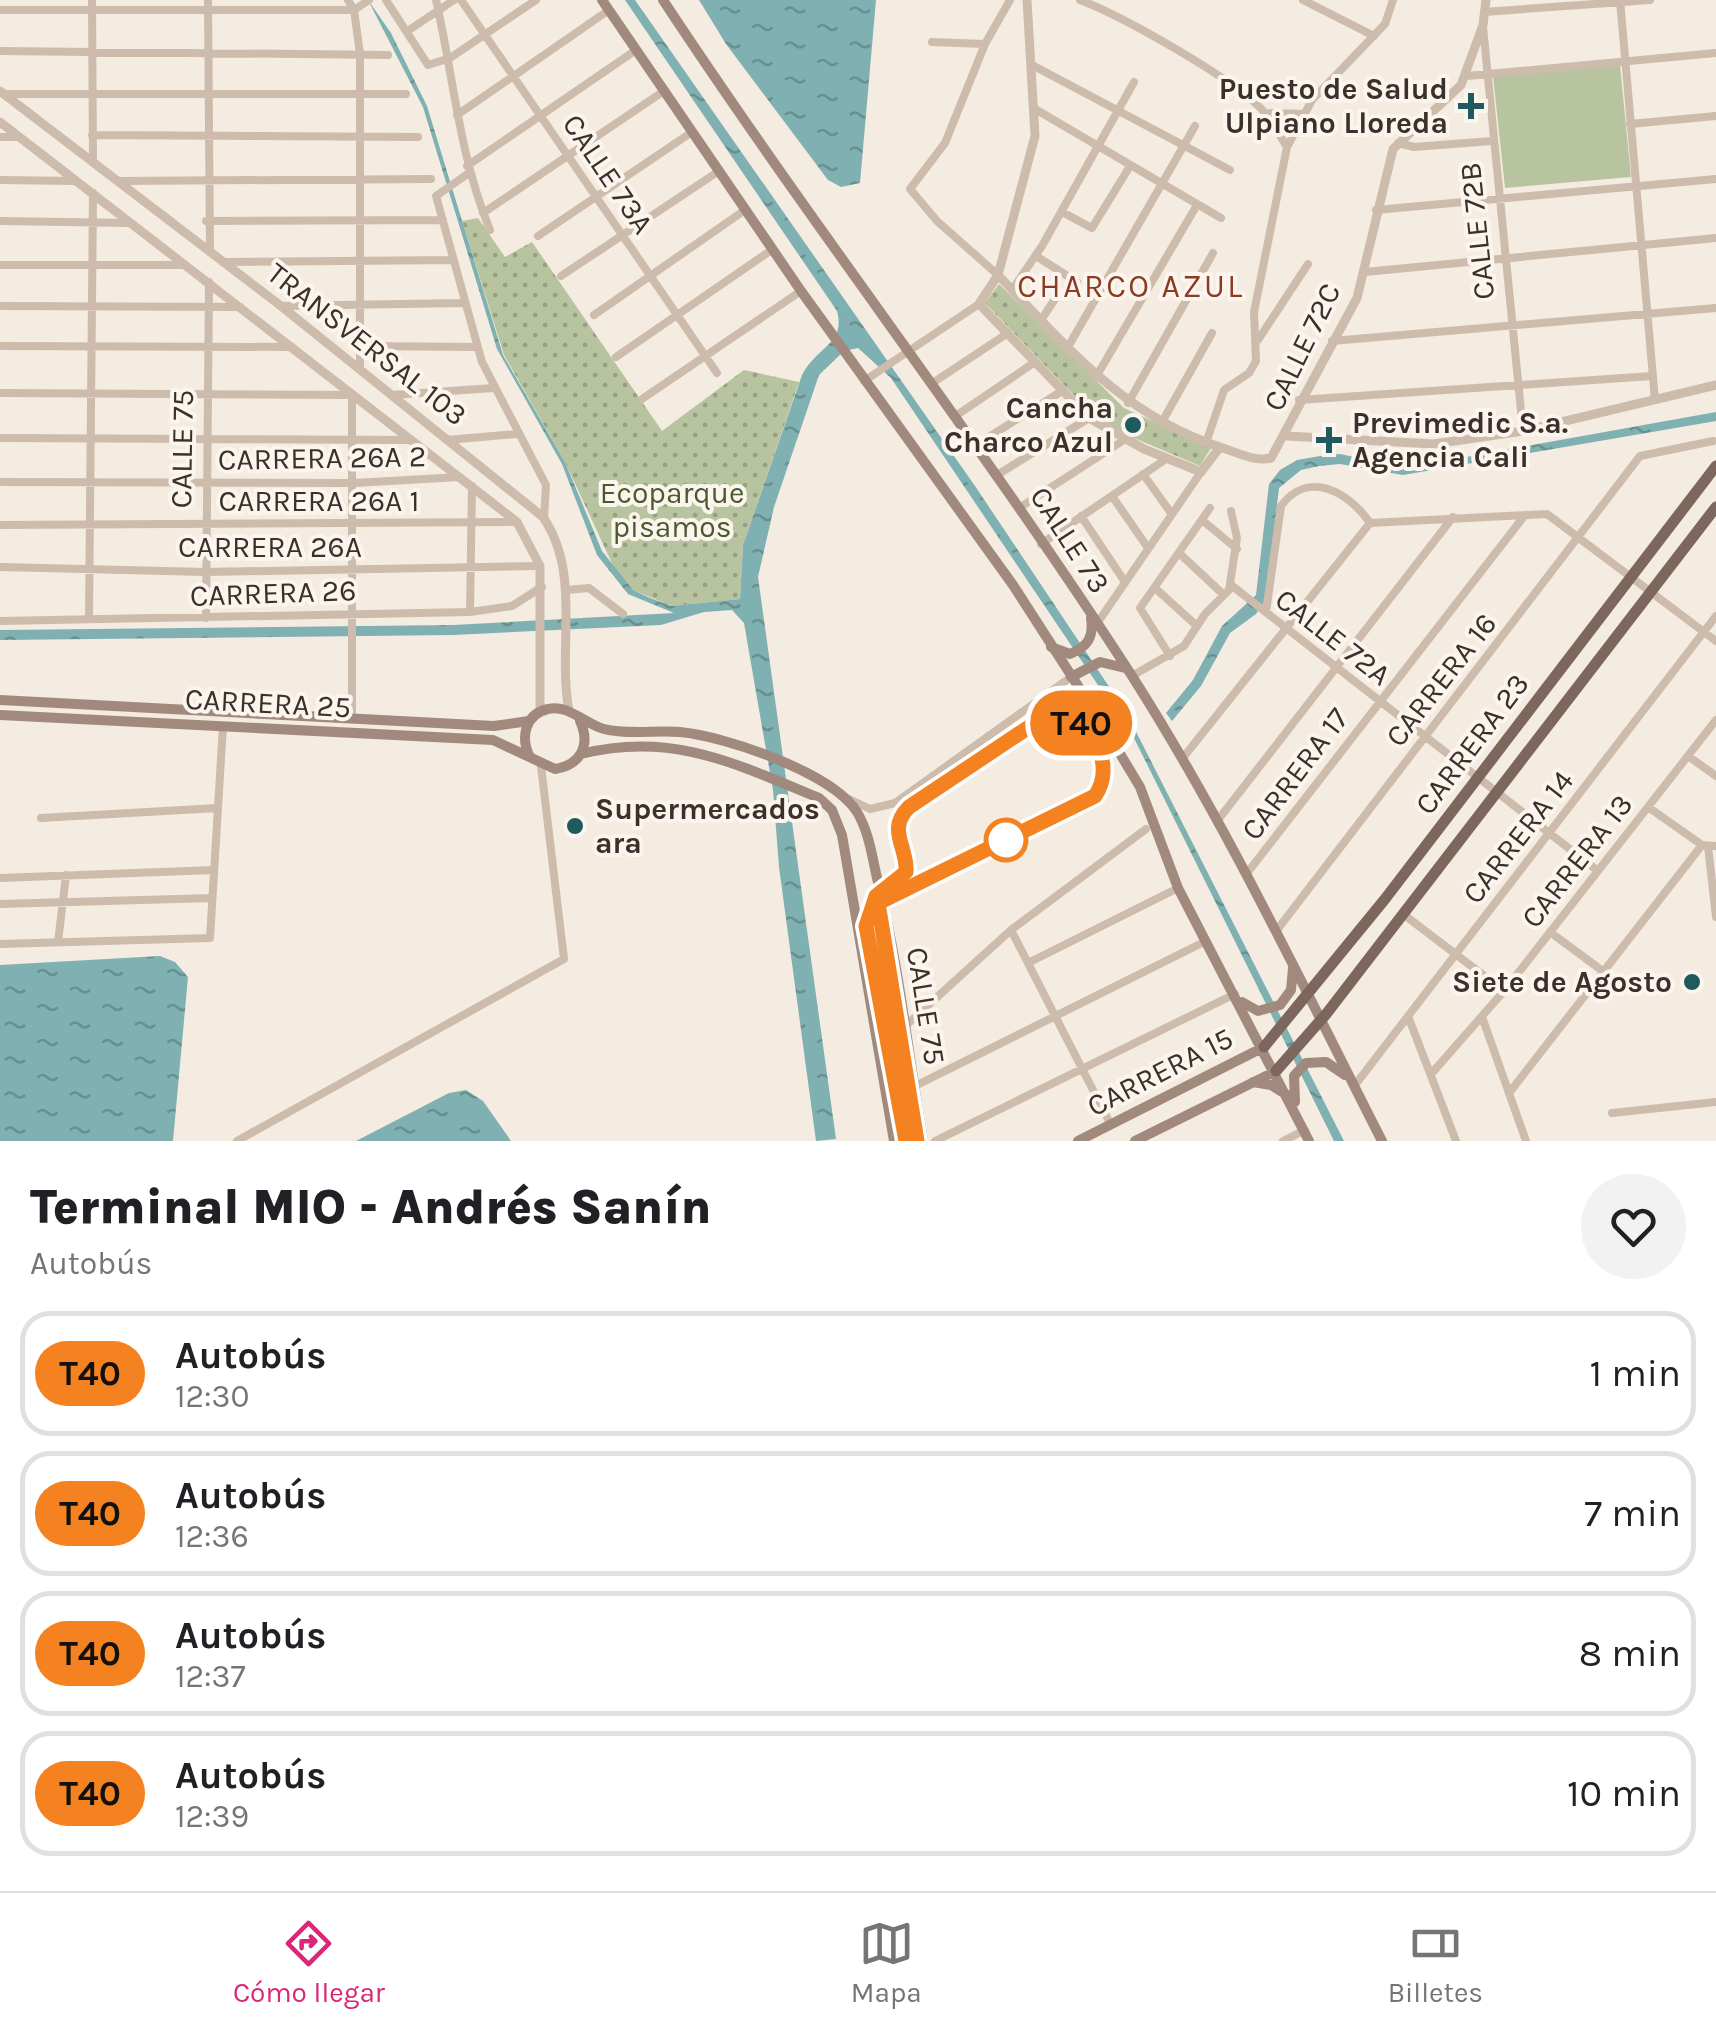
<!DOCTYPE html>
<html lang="es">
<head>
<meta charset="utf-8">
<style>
	:root { --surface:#fff; --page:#f2f2f2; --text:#202124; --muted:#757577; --line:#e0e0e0; --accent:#db2777 }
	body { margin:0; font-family:Karla,sans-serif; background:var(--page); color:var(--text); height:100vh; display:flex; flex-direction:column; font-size:38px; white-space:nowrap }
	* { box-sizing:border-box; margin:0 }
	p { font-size:32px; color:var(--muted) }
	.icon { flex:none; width:55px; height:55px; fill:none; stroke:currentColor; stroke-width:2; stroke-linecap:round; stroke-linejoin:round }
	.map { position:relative; height:1141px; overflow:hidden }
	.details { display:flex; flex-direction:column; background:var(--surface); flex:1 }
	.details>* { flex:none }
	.badge { padding:0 20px; border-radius:32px; font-size:35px; line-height:65px }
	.map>.badge { position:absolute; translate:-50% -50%; box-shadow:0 0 0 5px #fff }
	.round { display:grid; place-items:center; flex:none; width:105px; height:105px; border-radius:52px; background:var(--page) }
	.head { display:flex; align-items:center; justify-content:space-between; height:170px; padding:0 30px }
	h1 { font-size:48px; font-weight:800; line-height:75px }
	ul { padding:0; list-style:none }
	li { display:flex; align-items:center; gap:30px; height:125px; margin:0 20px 15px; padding:0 10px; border:5px solid var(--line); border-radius:30px }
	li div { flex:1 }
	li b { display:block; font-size:38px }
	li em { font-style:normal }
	li .badge { min-width:110px; font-weight:700; text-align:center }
	.menu { display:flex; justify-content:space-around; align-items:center; height:140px; border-top:2px solid var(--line); background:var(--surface); font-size:28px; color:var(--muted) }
	.menu a { display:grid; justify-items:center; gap:5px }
	.menu .current { color:var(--accent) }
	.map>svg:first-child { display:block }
	.green { fill:url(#green-dots) }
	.pitch { fill:#b8c4a0 }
	.water { fill:url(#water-ripples) }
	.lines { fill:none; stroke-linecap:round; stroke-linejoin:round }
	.minor { stroke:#cdbbac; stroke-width:8 }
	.tertiary { stroke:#cdbbac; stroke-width:9 }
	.secondary { stroke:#a18a7d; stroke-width:10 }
	.primary { stroke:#7d675c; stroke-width:11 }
	.line-casing { stroke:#fff; stroke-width:22 }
	.line { stroke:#f58220; stroke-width:15 }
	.poi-dot { fill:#1f5a5e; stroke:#fbf5ee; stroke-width:4 }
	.stop-dot { fill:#fff; stroke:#f58220; stroke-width:5 }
	.labels { text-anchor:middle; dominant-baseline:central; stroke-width:8; stroke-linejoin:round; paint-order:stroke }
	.poi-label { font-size:30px; font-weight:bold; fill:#3b302b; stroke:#fbf5ee; text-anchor:end }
	.street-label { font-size:30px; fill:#3b302b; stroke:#fbf5ee }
	.park-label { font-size:30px; fill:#4a5a2e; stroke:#fbf5ee }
	.neighbourhood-label { font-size:32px; letter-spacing:2.5px; fill:#8c3b22; stroke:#fbf5ee }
</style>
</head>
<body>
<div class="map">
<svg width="1716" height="1141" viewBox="0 0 1716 1141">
	<defs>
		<pattern id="green-dots" width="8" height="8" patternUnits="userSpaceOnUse" patternTransform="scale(2.5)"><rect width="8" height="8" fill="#b8c4a0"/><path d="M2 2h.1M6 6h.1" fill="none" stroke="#97a083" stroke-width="1.8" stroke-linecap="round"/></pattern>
		<pattern id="water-ripples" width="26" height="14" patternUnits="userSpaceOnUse" patternTransform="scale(2.5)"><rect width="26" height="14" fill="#7fb0b2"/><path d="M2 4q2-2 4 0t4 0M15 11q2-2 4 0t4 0" fill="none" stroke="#699091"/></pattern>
	</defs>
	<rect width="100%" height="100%" fill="#f4ebe1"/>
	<!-- green -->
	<path class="green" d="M478,218L505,257L532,242L662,431L744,370L799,382L743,545L740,599L671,606L633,590L616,572L565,462L504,355L462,221Z
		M999,284L1124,408L1211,448L1200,466L1127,435L1092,414L985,303Z"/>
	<!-- pitch -->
	<path class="pitch" d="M1620,65L1631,177L1505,188L1493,76Z"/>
	<!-- water -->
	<path class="water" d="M368,0L391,33L427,106L503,355L565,462L602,551L633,590L650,598L671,606L740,599L743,545L802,375C817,346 846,344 837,311L625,0H635L975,486L1126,712L1344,1141H1334L1135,740L891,378L858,348L844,351L819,375L774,507L758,577L836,1139L816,1141L779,867L773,790L744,623L732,610L704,612L661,625L453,635L0,640V630L453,625L674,613L628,594L597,555L562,464L497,349L423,107Z
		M699,0H876L860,183L841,187L828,180L726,44Z
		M1716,412V421L1403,475L1340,464L1319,466L1301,470L1279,488L1266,599L1256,614L1230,633L1201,686L1172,721L1166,713L1193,680L1222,626L1256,595L1269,484L1280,470L1297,460L1320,456L1340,454L1405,468Z
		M160,956L175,962L188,977L173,1141H0V965Z
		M466,1090L483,1101L511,1141H356L449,1093Z"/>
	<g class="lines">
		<!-- minor -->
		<path class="minor" d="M92,0L93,161
			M208,0L210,252
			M348,0L354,10L360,54V369
			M386,0L428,65L450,58L536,0
			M436,0C454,79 459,155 490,230
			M461,0L717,373
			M1080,0C1122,16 1239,81 1266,114C1274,124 1280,136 1287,147
			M1303,0L1374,36
			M1620,0L1655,400
			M0,10H354L369,0
			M1484,12L1650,0
			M1483,27L1523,431
			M409,30L454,0
			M932,42L985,44
			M0,51L388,55
			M1032,65L1230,170
			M1467,76L1716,53
			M5,94H406
			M1035,109L1221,218
			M1265,113L1305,114
			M457,115L609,10
			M1630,124L1716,116
			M92,135L418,137
			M0,137H19
			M1398,143L1414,147L1492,141
			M467,166L636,50
			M469,173L436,196L482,362L546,485L544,519
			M0,180L75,181
			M118,181L431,179
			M1376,210L1716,179
			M1062,212L1092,228L1130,166
			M483,213L664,91
			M0,221L129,223
			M206,221L443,220
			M538,236L692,132
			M1036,256L1077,282
			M223,262L453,260
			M0,265H185
			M1365,272L1716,238
			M998,275L937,221L910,189L945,143L985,44L1010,0
			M561,276L719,171
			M1012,290L1042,246L1134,82
			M0,306L240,307
			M281,306L463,303
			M594,315L745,210
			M1041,320L1057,296
			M1258,340L1308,264
			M1332,341L1716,308
			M0,346L292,347
			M359,346L476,347
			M1068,347L1195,126
			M616,357L773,249
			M1096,377L1197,205
			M864,381L979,304
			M934,382L1008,333
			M0,393L352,395V718
			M392,395L493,388
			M642,399L801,291
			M1299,400L1652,376
			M1128,403L1213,253
			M957,415L1035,362
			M1162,422L1212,333
			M0,438L410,440
			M447,440L516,434
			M1206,443L1224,390L1249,373L1256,361L1254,312L1287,147L1312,100L1385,24L1393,0
			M976,445L1062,391
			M1143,474L1171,513
			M997,475L1089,418
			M0,482L354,483L460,477
			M1112,496L1148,548
			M1019,508L1124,440
			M1081,516L1125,582
			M1202,520L1237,549
			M1370,523L1547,514L1716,641
			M0,525L517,522
			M1041,544L1166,459
			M1179,553L1224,595
			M0,567L206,572L540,566
			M1231,585L1598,871
			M1155,588L1197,626
			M566,590L589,588L623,614
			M470,612L472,486
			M1266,612L1281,506C1308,469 1349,492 1370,523
			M206,618L209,282
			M89,619L93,193
			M0,621L470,612L512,606L542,587
			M1096,625L1201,472
			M1170,656L1140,608L1210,508
			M1132,676L1184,646L1205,614L1229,590L1237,538L1231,511
			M1688,756L1716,776
			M1182,759L1370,523
			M849,799L870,809L895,803L1071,677
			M1648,807L1702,845L1716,846
			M41,818L218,808
			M1218,820L1453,517
			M1708,846L1716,917
			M1248,872L1525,515
			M0,878L214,870
			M0,904L212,898
			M1403,914L1504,991
			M1011,930L1111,1125
			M1277,930L1640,456L1713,441
			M1550,932L1604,972
			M58,942L66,875
			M0,944L210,938L223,726
			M1028,963L1178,888
			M1408,1016L1456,1141
			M1482,1017L1526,1141
			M903,1028L1011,930L1146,829
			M1432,1073L1504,991L1716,720
			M1355,1085L1716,616
			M913,1087L1206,941
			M1509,1093L1702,845
			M1612,1113L1716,1102
			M237,1141L564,959L541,766
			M935,1141L1235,994
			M1283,1141L1305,1130"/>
		<!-- tertiary -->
		<path class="tertiary" d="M1027,0L1035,136L998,275L979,304L1089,418L1144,449L1201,472L1220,447
			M0,91L281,306L543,517C582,574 557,647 569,711
			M0,122L517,522L540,566V712
			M998,275C1065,345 1124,416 1220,447C1236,452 1254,462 1271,458L1357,298L1393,149L1461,85L1483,25L1486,0
			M1286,436L1434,444L1523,431L1716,385"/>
		<!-- secondary -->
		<path class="secondary" d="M602,0L801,291L1013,585L1098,717L1140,787L1178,888L1309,1141
			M663,0C814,229 983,445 1132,676C1227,825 1302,984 1382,1141
			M1051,647L1070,654C1087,647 1094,638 1091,618
			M1071,677L1100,662L1125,668
			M0,700L494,726L529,721
			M0,715L493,740L555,769C581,765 591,745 580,721
			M581,754C673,731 736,764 819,798L832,810L842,835L894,1141
			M530,757C520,738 525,714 548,709C568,704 585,724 604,729C628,735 655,730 680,732C725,736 833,773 857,812C869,832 872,856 877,878C899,964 908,1053 923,1141
			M1242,1002L1258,1011L1280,1005L1291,990L1293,968
			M1253,1082L1271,1085L1287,1095
			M1295,1102L1294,1076L1306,1063L1326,1062L1345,1075
			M1078,1141L1264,1047
			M1135,1141L1276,1071"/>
		<!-- primary -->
		<path class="primary" d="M1264,1047L1385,899L1716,466
			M1276,1071L1327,1013L1716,507"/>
	</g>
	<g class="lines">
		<!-- line casing -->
		<g class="line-casing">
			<path id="line" d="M906,1141L866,926L876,896L906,872C908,847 886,830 909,807L1047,715L1066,713C1095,727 1115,767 1095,796L878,903L917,1141"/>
		</g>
		<!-- line -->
		<use href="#line" class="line"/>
	</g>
	<!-- markers -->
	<g class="poi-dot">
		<path d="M1466 91h10v10h10v10h-10v10h-10v-10h-10v-10h10z"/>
		<circle cx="1133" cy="425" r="10"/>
		<path d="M1324 425h10v10h10v10h-10v10h-10v-10h-10v-10h10z"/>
		<circle cx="575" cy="826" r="10"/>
		<circle cx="1692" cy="982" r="10"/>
	</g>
	<circle class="stop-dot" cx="1006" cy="840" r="20"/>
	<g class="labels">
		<!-- poi labels -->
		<g class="poi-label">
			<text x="1448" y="89">Puesto de Salud<tspan x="1448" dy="34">Ulpiano Lloreda</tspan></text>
			<text x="1113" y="408">Cancha<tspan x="1113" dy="34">Charco Azul</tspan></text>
			<text x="1352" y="423" text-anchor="start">Previmedic S.a.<tspan x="1352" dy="34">Agencia Cali</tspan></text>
			<text x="595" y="809" text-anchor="start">Supermercados<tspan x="595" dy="34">ara</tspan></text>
			<text x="1672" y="982">Siete de Agosto</text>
		</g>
		<!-- street labels -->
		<g class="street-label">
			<text transform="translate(608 174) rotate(56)">CALLE 73A</text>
			<text transform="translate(1477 231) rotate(-96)">CALLE 72B</text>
			<text transform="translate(367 344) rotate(38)">TRANSVERSAL 103</text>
			<text transform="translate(1302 347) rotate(-64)">CALLE 72C</text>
			<text transform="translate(182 449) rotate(-89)">CALLE 75</text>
			<text transform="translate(322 458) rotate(-1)">CARRERA 26A 2</text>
			<text x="319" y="501">CARRERA 26A 1</text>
			<text transform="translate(1070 540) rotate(57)">CALLE 73</text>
			<text x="270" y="547">CARRERA 26A</text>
			<text transform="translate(273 593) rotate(-2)">CARRERA 26</text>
			<text transform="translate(1333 637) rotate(38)">CALLE 72A</text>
			<text transform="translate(1441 680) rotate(-52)">CARRERA 16</text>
			<text transform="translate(268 703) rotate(3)">CARRERA 25</text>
			<text transform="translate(1472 744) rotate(-53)">CARRERA 23</text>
			<text transform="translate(1295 774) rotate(-53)">CARRERA 17</text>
			<text transform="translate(1518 837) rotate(-52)">CARRERA 14</text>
			<text transform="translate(1577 861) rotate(-52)">CARRERA 13</text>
			<text transform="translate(926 1006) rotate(81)">CALLE 75</text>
			<text transform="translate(1160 1072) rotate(-27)">CARRERA 15</text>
		</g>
		<!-- park labels -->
		<g class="park-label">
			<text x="672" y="493">Ecoparque<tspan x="672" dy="34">pisamos</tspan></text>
		</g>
		<!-- neighbourhood labels -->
		<g class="neighbourhood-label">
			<text x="1131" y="286">CHARCO AZUL</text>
		</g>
	</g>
</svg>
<b class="badge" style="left:1081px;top:723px;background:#f58220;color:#111">T40</b>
</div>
<section class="details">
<div class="head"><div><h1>Terminal MIO - Andrés Sanín</h1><p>Autobús</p></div><a class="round"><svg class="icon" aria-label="heart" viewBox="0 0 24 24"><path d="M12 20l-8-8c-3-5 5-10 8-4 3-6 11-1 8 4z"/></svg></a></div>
<ul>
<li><span class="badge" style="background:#f58220;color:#111">T40</span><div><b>Autobús</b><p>12:30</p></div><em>1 min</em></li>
<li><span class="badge" style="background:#f58220;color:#111">T40</span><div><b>Autobús</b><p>12:36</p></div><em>7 min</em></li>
<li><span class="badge" style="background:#f58220;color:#111">T40</span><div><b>Autobús</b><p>12:37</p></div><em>8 min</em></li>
<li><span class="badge" style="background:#f58220;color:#111">T40</span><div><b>Autobús</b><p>12:39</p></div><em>10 min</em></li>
</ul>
</section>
<nav class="menu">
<a class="current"><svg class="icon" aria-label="directions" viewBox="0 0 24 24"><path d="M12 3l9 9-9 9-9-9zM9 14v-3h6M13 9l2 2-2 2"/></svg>Cómo llegar</a>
<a><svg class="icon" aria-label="map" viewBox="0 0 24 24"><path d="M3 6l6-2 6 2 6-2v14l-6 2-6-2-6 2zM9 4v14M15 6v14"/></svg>Mapa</a>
<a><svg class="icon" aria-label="tickets" viewBox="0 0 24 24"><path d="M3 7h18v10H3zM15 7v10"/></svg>Billetes</a>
</nav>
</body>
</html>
